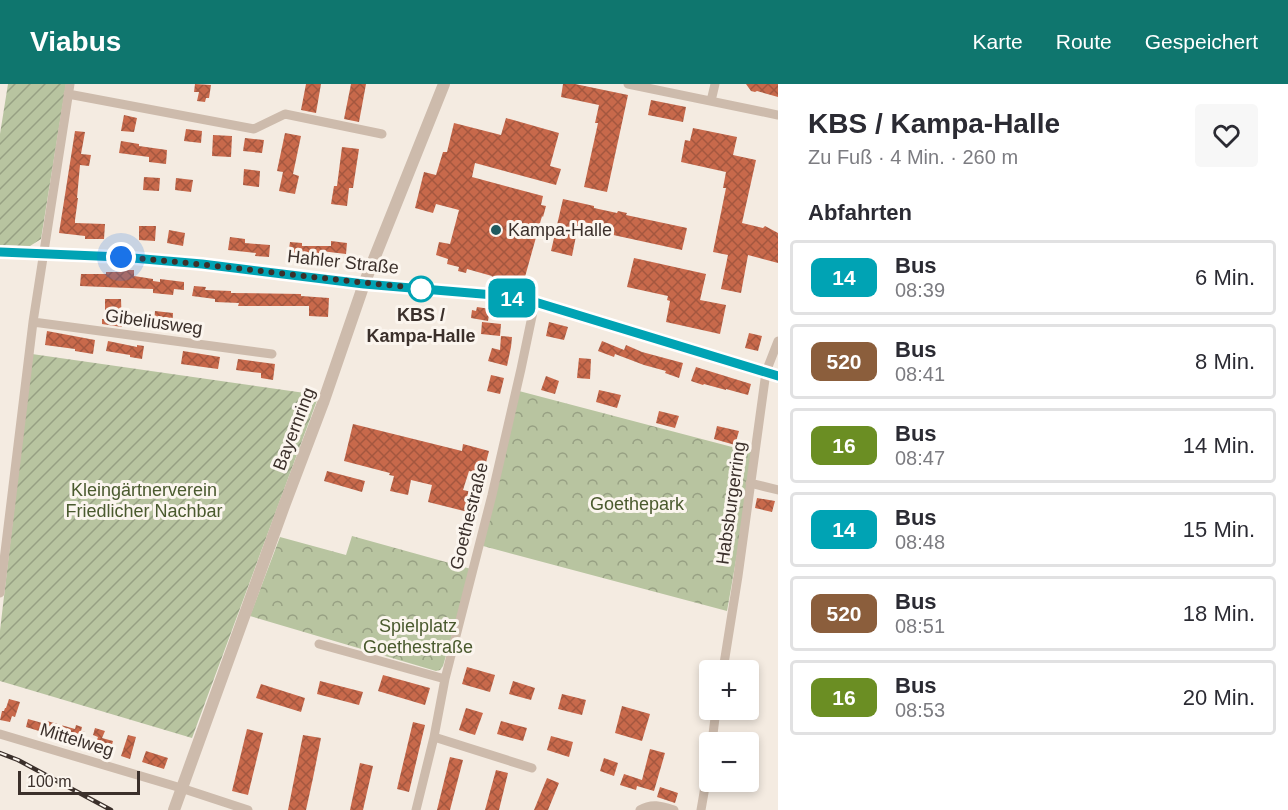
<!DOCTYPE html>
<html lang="de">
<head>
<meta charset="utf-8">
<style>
	:root { --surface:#fff; --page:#f7f7f7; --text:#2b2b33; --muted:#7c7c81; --line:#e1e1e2; --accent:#0f766e }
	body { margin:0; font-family:Helvetica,sans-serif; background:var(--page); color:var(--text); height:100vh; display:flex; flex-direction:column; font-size:22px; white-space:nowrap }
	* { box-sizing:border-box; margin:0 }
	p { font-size:20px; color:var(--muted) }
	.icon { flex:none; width:33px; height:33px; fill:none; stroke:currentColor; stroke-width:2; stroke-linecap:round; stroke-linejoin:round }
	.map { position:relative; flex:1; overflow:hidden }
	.details { display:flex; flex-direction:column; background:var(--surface); width:510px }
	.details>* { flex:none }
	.badge { padding:0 12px; border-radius:9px; font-size:21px; line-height:39px }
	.fabs { position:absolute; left:699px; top:576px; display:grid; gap:12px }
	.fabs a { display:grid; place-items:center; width:60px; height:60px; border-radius:6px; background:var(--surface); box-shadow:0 3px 9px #0003; font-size:30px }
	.scale { position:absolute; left:18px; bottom:15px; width:122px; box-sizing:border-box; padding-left:6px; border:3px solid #3b302b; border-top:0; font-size:16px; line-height:21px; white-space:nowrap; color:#3b302b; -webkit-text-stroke:4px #fbf5ee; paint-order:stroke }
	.you { position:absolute; width:30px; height:30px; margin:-15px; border:4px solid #fff; border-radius:50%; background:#1a73e8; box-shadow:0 0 0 9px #1a73e833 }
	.map>.badge { position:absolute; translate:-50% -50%; box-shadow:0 0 0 3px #fff }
	h2 { padding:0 30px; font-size:22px; line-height:54px }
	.round { display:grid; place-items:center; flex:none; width:63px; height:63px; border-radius:6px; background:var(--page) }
	.headline { display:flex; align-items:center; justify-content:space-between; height:102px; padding:0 30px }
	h1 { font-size:28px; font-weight:600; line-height:45px }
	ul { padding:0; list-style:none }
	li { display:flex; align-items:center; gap:18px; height:75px; margin:0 12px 9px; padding:0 18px; border:3px solid var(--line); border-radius:6px }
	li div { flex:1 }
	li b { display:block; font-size:22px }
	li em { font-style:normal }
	li .badge { min-width:66px; font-weight:700; text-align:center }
	header { display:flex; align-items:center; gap:36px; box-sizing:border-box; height:84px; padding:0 30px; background:var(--accent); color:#fff }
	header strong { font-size:28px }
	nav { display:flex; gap:33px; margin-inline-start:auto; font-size:21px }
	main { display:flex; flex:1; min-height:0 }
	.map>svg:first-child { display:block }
	.forest { fill:url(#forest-crowns) }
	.garden { fill:url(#garden-furrows) }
	.building { fill:url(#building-cross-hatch) }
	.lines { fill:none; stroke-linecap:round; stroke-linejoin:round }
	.minor { stroke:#cdbbac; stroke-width:9 }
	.tertiary { stroke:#cdbbac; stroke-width:12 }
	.rail-casing { stroke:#3b302b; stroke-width:4.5 }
	.rail { stroke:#fbf5ee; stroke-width:2; stroke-dasharray:7; stroke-linecap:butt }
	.line-casing { stroke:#fff; stroke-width:14 }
	.line { stroke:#00a3b4; stroke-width:9 }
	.walk { stroke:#3b302b; stroke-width:6; stroke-dasharray:0 10.8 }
	.poi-dot { fill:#1f5a5e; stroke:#fbf5ee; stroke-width:2 }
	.stop-dot { fill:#fff; stroke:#00a3b4; stroke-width:3 }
	.labels { text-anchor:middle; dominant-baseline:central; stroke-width:6; stroke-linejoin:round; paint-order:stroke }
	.poi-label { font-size:18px; fill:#3b302b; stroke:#fbf5ee; text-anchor:start }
	.street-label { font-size:18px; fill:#3b302b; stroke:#fbf5ee }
	.stop-label { font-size:18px; font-weight:bold; fill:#3b302b; stroke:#fbf5ee }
	.park-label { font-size:18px; fill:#4a5a2e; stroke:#fbf5ee }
</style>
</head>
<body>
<header>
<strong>Viabus</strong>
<nav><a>Karte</a><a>Route</a><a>Gespeichert</a></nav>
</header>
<main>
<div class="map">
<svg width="778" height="726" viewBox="0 0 778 726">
	<defs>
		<pattern id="forest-crowns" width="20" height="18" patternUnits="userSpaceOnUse" patternTransform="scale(1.5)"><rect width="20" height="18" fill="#b8c4a0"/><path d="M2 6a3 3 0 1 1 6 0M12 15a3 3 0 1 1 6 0" fill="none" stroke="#97a083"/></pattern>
		<pattern id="garden-furrows" width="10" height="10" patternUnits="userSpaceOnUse" patternTransform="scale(1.5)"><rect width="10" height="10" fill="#b8c4a0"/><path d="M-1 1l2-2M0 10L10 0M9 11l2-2" fill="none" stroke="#97a083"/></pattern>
		<pattern id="building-cross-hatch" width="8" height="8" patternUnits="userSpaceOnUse" patternTransform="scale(1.5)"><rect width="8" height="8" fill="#c8694b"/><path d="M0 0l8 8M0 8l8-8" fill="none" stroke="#a4573f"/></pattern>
	</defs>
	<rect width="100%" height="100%" fill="#f4ebe1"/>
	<!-- forest -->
	<path class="forest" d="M519,307L755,369L727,527L483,462Z
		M352,452L471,485L443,582L440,586L436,587L250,532L280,453L346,471Z"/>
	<!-- garden -->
	<path class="garden" d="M8,0H66L41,155L30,162L0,161V50Z
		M32,270L319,311L192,654L0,597V547Z"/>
	<!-- building -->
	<path class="building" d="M195,0L211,1L209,14H206L205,18L197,17L199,8H194Z
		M306,0H321L316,29L301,26Z
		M351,0H366L359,38L344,35Z
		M563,0H575L628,11L607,108L584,103L598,39H595L599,21L561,13Z
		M746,0H778V13L757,7L755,8L751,7Z
		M651,16L686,23L683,38L648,31Z
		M124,31L137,34L134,48L121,47Z
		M506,34L559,49L550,82L561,85L556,101L475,79L472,93L543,112L541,121L546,122L543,133L542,132L523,200L501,194L500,198L491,196L492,192L467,185L466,189L458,187L459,183L447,180L448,175L436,171L439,158L450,160L459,126L436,120L433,129L415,124L424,88L436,91L443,68H447L454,39L501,51Z
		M693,44L737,53L733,71L756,76L742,139L763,144L765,142L778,149V179L748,171L741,209L721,205L728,171L713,168L726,104H723L726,88L681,78L685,56L690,57Z
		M186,45L202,47L201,59L184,57Z
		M75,47L85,48L81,70L91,71L89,82L80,81L77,114H78L75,136V139L105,140L104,155H85V152L59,149Z
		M285,49L301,52L293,90L299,92L295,110L279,107L283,88L277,87Z
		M213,51L232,52L231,73L212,72Z
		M245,54L264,56L262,69L243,67Z
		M121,57L139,60V62L167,66L166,80L149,78V73L119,69Z
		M342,63L359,65L353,104H349L347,122L331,120L334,102H337Z
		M244,85L260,87L259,103L243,101Z
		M144,93L160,94L159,107L143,106Z
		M176,94L193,96L191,108L175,106Z
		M563,115L594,122V124L617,129L618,127L627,129L626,131L687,144L682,166L595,147L597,141L579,137L572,172L551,167Z
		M139,142H156L155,157L139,156Z
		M169,146L185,149L183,162L167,159Z
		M230,153L245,155V159L270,161L269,173L255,172L256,169L228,166Z
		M331,157L347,159L346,170L321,167V175L288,171L290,158L302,159V162H331Z
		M634,174L706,190L700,216L726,221L720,250L666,238L670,217L667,216L668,212L627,203Z
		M121,186H134V192L153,195V197L160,198V195L184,198V206L174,205L173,211L153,209V205L80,202L81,190H106V188H121Z
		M194,202L206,203L205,206L231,207V209L301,210V212L329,214L328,233L309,232V222H238L239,219L215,218V215L192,212Z
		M105,215H121L122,243L102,240V235H105Z
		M477,223L490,225L488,237L471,234L472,226L476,227Z
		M155,227L173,229L172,245L154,243Z
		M482,238L501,240L500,252L481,250Z
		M549,238L568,243L564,256L546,252Z
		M47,247L95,256L93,270L75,267V265L45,261Z
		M749,249L762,252L758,267L745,264Z
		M501,252L512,253L511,263L507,282L488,277L492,264L500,266Z
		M108,257L137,263V261L144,262L142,275L130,273V271L106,267Z
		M602,257L624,266L626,261L642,268L683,279L679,294L665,289L666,287L644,281L615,270L614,273L598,267Z
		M183,267L220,273L218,285L181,280Z
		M579,274L591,275L590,295L577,294Z
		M238,275L275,280L273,296L261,294V289L236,286Z
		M696,283L751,300L748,311L726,305V306L704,300L703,301L691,297Z
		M491,291L504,294L500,310L487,307Z
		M546,292L559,297L555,310L541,306Z
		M599,306L621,311L617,324L596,318Z
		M659,327L679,332L675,344L656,339Z
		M353,340L462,367L463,360L489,367L483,390L469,387L463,406L476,409L472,429L428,418L432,401L411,396L408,411L390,407L394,392L389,391L390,389L344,377Z
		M717,342L739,347L735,361L714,355Z
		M327,387L365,397L362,408L324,397Z
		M757,414L775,417L772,428L755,424Z
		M467,583L495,591L490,608L462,600Z
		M383,591L430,604L425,621L378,607Z
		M320,597L363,608L359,621L317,610Z
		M513,597L535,604L531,616L509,610Z
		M261,600L305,614L301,628L256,614Z
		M562,610L586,616L582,631L558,625Z
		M9,615L20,618L15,633L12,632L10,638L0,636L2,627H4L5,624H6Z
		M622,622L650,630L642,657L615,649Z
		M466,624L483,629L475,651L459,646Z
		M28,635L46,640L47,637L75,645L76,641L82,643L81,647L85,648L81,660L26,643Z
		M501,637L527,644L523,657L497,650Z
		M413,638L425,641L409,708L397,705Z
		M95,644L105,647L102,654L113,657L110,668L94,664L98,653L93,651Z
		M247,645L263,649L248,711L232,707Z
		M128,651L136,653L130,675L121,672Z
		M303,651L321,654L313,694L306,726H288Z
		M551,652L573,658L569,673L547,666Z
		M650,665L665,669L654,707L637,702L636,706L620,701L624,690L642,696Z
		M146,667L168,674L164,685L142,678Z
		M450,673L463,676L450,726H437Z
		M604,674L618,679L614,692L600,687Z
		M360,679L373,682L363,726H350Z
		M496,686L508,689L499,726H485Z
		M547,694L559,699L548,726H534Z
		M660,703L678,709L675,719L657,713Z"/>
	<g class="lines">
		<!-- minor -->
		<path class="minor" d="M628,0L778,31
			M68,10L254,45L285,30L382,50
			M711,17L715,0
			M33,238L272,270
			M750,399L778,406
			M0,509L33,238L70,0
			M319,560L445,595
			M723,586L738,492L766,288L778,257
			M0,650L181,704L248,726
			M434,653L532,684
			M712,658L716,626
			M416,726L434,653L445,595L492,411L521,285L535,218
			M640,726C652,719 661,722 674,726
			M701,726L710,674"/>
		<!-- tertiary -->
		<path class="tertiary" d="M0,168L121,173L202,180L364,200L494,211L535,218L778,292
			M174,726L284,422L323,319L364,200L444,0"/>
		<!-- rail casing -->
		<g class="rail-casing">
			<path id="rail" d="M0,669L18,676L111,726"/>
		</g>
		<!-- rail -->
		<use href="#rail" class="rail"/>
	</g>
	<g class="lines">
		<!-- line casing -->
		<g class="line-casing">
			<path id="line" d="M0,168L121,173L202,180L364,200L494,211L535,218L778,292"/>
		</g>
		<!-- line -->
		<use href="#line" class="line"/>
		<!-- walk -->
		<path class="walk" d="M121,173C224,181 326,196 429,205H421"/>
	</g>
	<!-- markers -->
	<circle class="poi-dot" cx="496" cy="146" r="6"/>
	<circle class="stop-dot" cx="421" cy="205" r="12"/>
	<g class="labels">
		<!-- poi labels -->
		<g class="poi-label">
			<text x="508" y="146">Kampa-Halle</text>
		</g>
		<!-- street labels -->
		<g class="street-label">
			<text transform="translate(343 178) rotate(6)">Hahler Straße</text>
			<text transform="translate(154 238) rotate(8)">Gibeliusweg</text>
			<text transform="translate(294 345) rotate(-69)">Bayernring</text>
			<text transform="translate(731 419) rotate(-82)">Habsburgerring</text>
			<text transform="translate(469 432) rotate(-76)">Goethestraße</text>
			<text transform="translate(77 656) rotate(17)">Mittelweg</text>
		</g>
		<!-- stop labels -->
		<g class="stop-label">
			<text x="421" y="231">KBS /<tspan x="421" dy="21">Kampa-Halle</tspan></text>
		</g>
		<!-- park labels -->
		<g class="park-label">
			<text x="144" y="406">Kleingärtnerverein<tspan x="144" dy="21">Friedlicher Nachbar</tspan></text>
			<text x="637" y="420">Goethepark</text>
			<text x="418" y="542">Spielplatz<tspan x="418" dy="21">Goethestraße</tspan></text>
		</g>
	</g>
</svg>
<div class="fabs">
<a>+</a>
<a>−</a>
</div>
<div class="scale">100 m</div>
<div class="you" style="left:121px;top:173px"></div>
<b class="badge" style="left:512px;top:214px;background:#00a3b4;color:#fff">14</b>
</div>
<section class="details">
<div class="headline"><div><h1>KBS / Kampa-Halle</h1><p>Zu Fuß · 4 Min. · 260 m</p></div><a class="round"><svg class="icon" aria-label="heart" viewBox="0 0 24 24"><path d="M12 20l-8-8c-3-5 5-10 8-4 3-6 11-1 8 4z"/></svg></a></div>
<h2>Abfahrten</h2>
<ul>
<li><span class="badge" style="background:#00a3b4;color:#fff">14</span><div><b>Bus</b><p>08:39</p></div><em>6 Min.</em></li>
<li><span class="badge" style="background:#8b5e3c;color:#fff">520</span><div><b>Bus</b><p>08:41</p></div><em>8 Min.</em></li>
<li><span class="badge" style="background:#6b8e23;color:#fff">16</span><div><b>Bus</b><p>08:47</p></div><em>14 Min.</em></li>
<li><span class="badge" style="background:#00a3b4;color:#fff">14</span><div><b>Bus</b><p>08:48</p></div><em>15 Min.</em></li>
<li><span class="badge" style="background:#8b5e3c;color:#fff">520</span><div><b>Bus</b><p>08:51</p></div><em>18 Min.</em></li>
<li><span class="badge" style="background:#6b8e23;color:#fff">16</span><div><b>Bus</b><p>08:53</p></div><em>20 Min.</em></li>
</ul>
</section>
</main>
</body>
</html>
